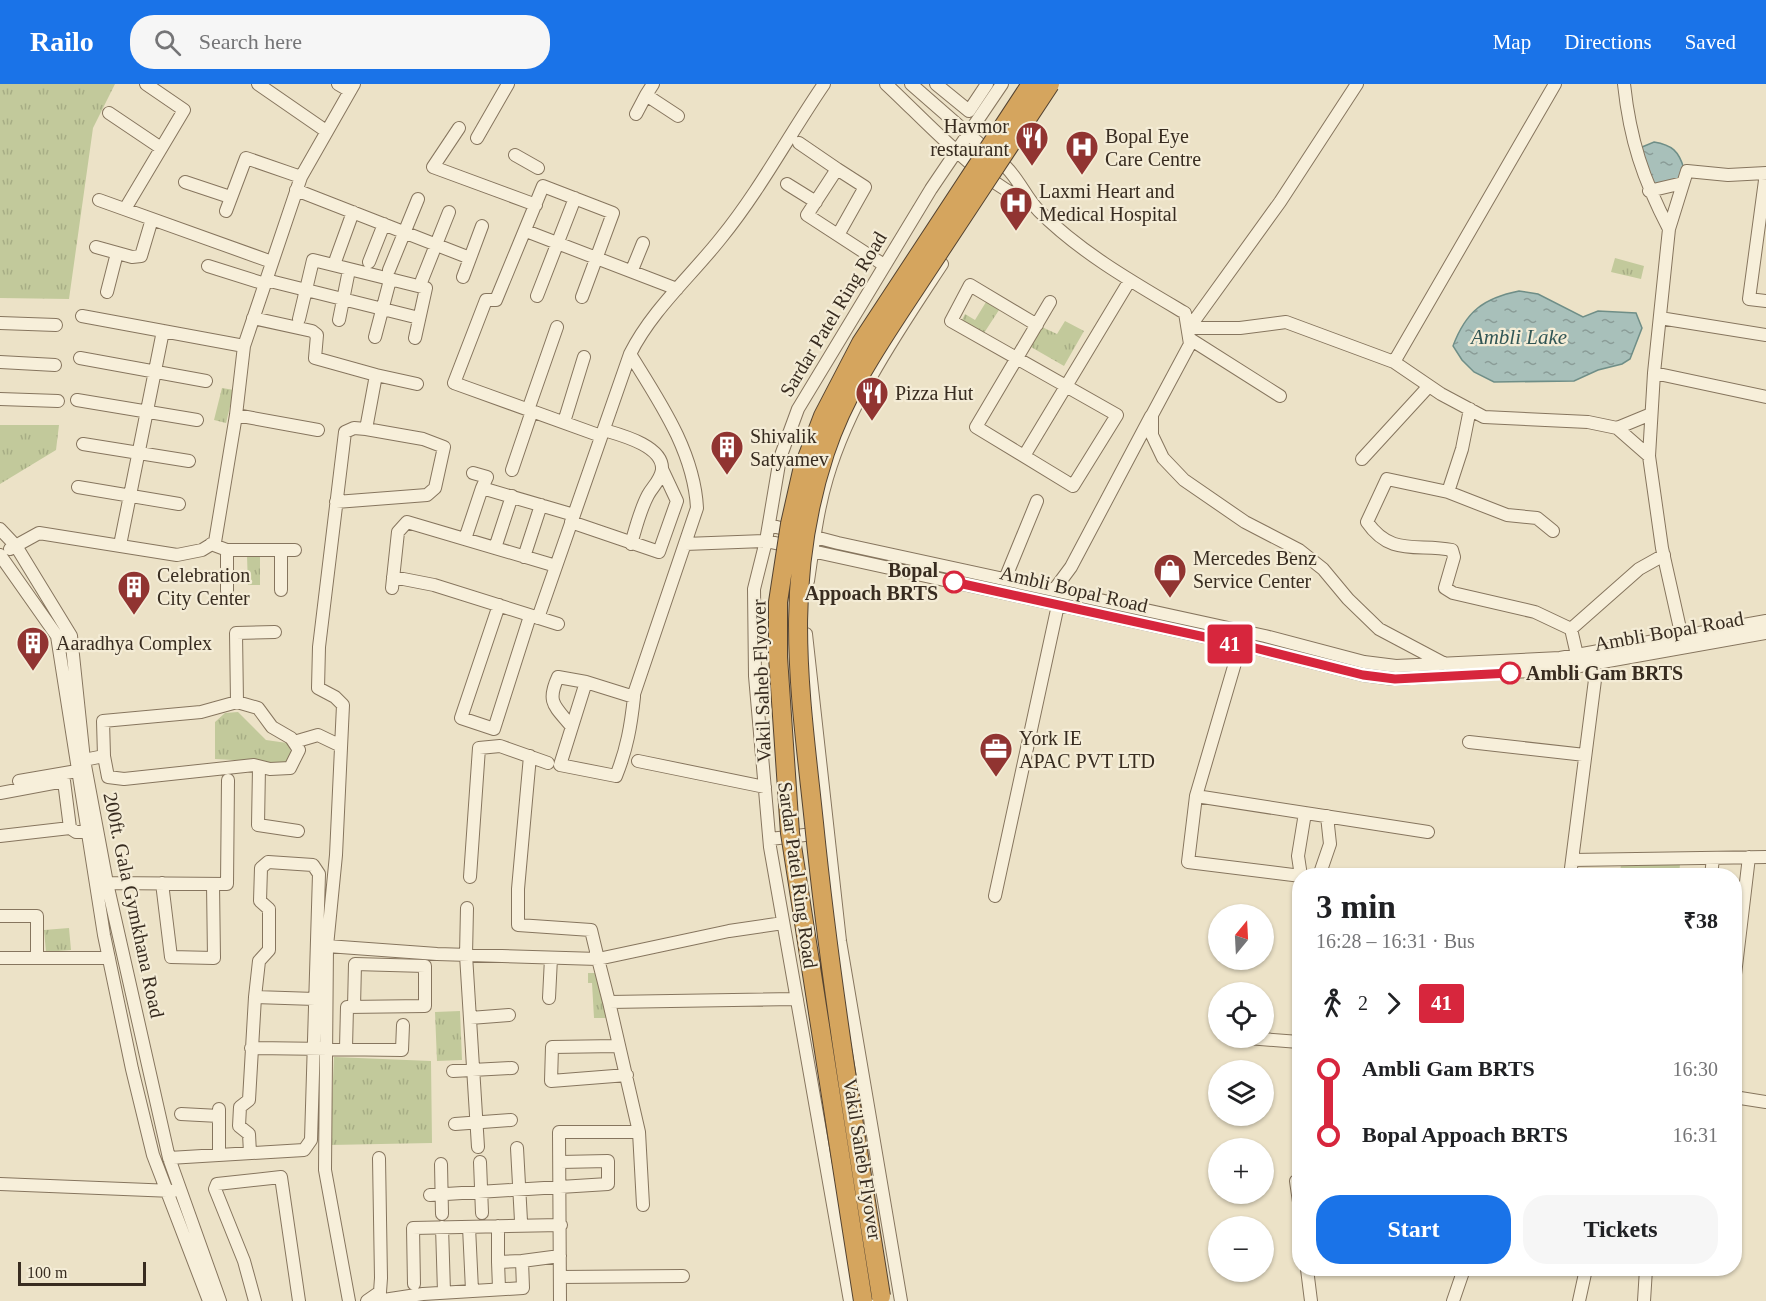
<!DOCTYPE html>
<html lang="en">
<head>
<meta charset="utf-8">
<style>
	:root { --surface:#fff; --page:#f6f6f6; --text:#202124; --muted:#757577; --accent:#1a73e8 }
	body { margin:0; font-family:"Times New Roman",serif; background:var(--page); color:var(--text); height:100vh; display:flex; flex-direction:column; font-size:22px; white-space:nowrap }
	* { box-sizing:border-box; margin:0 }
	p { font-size:20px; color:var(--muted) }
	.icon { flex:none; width:33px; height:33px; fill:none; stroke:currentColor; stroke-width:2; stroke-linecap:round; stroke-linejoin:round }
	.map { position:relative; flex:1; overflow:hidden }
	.side { position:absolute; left:1292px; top:784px; width:450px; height:408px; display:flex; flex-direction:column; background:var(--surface); border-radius:24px; box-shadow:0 2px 4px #0004 }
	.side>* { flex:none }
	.badge { padding:0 12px; border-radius:4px; font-size:21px; line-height:39px }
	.needle { width:39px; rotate:18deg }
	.fabs { position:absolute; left:1208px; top:820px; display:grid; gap:12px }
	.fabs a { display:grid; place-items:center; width:66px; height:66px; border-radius:50%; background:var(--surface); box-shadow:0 2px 4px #0004; font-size:30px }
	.scale { position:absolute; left:18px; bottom:15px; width:128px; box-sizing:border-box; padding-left:6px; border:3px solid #382c20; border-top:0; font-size:16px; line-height:21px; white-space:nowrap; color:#382c20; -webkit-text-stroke:4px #f4ecd6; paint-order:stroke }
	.map>.badge { position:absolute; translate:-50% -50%; box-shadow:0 0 0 3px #fff }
	.legs { display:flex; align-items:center; gap:9px; height:66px; padding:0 24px; font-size:20px }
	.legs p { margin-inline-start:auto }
	.head { display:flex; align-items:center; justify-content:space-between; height:102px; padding:0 24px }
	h1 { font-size:33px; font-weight:700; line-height:45px }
	.cta { display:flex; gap:12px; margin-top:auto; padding:12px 24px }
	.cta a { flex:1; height:69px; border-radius:24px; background:var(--accent); color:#fff; font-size:24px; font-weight:700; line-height:69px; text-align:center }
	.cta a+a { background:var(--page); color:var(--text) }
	ul { padding:0 24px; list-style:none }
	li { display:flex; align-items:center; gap:21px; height:66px; font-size:22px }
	li i { display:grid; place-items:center; width:9px; height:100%; margin:0 8px; background:currentColor }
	li i::after { content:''; width:15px; height:15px; margin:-8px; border:4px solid; border-radius:50%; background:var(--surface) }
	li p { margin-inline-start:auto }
	li:first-child i { background:linear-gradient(#0000 50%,currentColor 0) }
	li:last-child i { background:linear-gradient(currentColor 50%,#0000 0) }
	header { display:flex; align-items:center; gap:36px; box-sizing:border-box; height:84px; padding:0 30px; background:var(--accent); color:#fff }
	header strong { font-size:28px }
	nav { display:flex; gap:33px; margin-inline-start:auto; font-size:21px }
	.search { width:420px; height:54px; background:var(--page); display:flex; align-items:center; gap:15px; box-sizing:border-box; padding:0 21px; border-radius:24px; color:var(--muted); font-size:22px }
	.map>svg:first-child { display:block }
	.grass { fill:url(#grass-tufts) }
	.water { fill:url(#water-ripples); stroke:#6f8e87; stroke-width:1.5 }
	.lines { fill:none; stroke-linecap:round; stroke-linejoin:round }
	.minor-casing { stroke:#86755e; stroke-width:14 }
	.minor { stroke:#f7efda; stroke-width:12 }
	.highway-bridge-casing { stroke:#544331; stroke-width:20; stroke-linecap:butt }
	.highway-bridge { stroke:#d5a55e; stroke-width:18 }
	.line-1-casing { stroke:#fff; stroke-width:14 }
	.line-1 { stroke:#d7263d; stroke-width:9 }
	.stop-1-dot { fill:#fff; stroke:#d7263d; stroke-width:3 }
	.labels { text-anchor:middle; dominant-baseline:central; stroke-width:4.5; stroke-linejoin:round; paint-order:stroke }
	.poi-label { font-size:20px; fill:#382c20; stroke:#f4ecd6; text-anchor:start }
	.street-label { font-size:20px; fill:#382c20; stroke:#f4ecd6 }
	.stop-label { font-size:20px; font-weight:bold; fill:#382c20; stroke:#f4ecd6; text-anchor:end }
	.water-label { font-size:21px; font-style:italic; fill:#315655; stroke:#f4ecd6 }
</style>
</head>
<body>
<header>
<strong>Railo</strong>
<div class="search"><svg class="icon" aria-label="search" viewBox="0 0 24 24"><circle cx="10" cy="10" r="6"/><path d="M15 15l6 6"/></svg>Search here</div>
<nav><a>Map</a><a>Directions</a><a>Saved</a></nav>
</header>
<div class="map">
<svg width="1766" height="1217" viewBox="0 0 1766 1217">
	<defs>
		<pattern id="grass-tufts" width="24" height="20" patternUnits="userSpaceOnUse" patternTransform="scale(1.5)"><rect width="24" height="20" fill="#c2c99b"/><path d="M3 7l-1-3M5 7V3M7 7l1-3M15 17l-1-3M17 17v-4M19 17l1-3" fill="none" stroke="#a7ad85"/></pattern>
		<pattern id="water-ripples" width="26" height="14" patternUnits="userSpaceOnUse" patternTransform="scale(1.5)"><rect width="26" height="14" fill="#a8c0ba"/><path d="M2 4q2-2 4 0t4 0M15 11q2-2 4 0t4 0" fill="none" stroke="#8a9c97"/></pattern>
	</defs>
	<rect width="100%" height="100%" fill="#ece2c7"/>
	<!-- grass -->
	<path class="grass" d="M0,0H115L93,44L69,215L0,214Z
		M1615,174L1644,182L1641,195L1611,188Z
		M986,218L999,226L984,249L962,236L965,230L975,236Z
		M1065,237L1084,247L1064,282L1031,263L1042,243L1057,250Z
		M222,304L234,306L226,339L214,336Z
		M0,341H59L56,366L0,400Z
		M247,472H260V501H248Z
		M238,628L266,656L287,659C306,692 262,677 253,676C240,676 227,676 215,675V638L225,629Z
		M1621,779L1680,780L1679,792H1620Z
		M69,844L71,866L46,868L44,846Z
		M588,889H597L606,934H594L592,899H588Z
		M460,927L462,976L437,977L435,928Z
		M334,973L431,977L432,1059L330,1061Z"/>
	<!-- water -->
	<path class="water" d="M1654,58C1672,61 1679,67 1684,85L1677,98L1660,103L1648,99L1642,63Z
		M1519,207L1538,210L1583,233L1598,227L1636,229L1642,244L1630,275L1622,280L1598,286L1574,297L1494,298L1474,288L1462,276L1453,262C1466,227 1484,214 1519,207Z"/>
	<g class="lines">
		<!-- minor casing -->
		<g class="minor-casing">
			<path id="minor" d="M258,0L326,47
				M338,0L350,7
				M653,0L646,11L678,32
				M886,0C925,36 983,101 1032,119
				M911,0L1006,83C1020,97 1026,114 1039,127C1081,169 1134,199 1185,229L1190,260L1152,331V351L1163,374L1184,396L1245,438L1299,466L1323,485L1348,515L1379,545L1445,580
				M936,0L969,27L987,0
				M1624,0C1630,56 1643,95 1669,145
				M109,29L161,64
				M636,30L646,11
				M459,44L433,83L536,121
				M477,54L508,0
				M799,59L837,85L807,131L884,181
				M515,71L538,84
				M837,85L865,103L838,151
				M185,98L230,113
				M787,100L816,118
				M296,106L470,174
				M1649,107L1683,99
				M99,116L272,178
				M125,125L184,26L146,0
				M226,127L246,74L301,93
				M526,147L677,205
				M96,163L132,173L141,172L152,135
				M336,175L353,128
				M369,178L384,140
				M208,182L265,200
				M389,186L418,115
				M632,186L643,159
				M463,193L482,142
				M266,196L419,234
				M422,196L449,128
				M107,208L117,169
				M537,212L575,114
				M582,213L613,129L543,102L496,216H486L454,299L601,352
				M82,232L244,262
				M253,234L312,247L317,251L315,274L376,291L366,345L354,344L345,348L319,563L318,604L335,613L343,621L336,771L327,862L325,1086L349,1217
				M1660,234L1766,251
				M299,235L313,176L426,204L415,254
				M339,236L349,186
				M0,239L56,241
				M1037,241L970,201L951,237L1117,331L1073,402L976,343L1050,218
				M1189,244H1240L1286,238L1394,278L1441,310L1484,333L1588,338L1617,344
				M1189,244L1280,118L1357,0
				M375,253L390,196
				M1190,255L1280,312
				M80,274L206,297
				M0,278L55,281
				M1394,278L1555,0
				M1654,289L1766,313
				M376,291L417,300
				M0,315L58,317
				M77,316L197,336
				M528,326L557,243
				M236,331L318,346
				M564,338L584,273
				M604,346C621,351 664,362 662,386C660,397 653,402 648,411C640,426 636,443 631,460
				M83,360L189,377
				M1024,372L1130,196
				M1649,372L1617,344L1651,330
				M1362,375L1429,302
				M512,386L532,327
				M473,389L487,393L482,404L574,431
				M78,403L179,420
				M1448,408L1462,365L1470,325
				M336,418L427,411L435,404L444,363L423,355L366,345
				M571,438L659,468L677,417L662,385
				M769,441L838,459L1265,552L1364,578L1396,582L1560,574L1766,537
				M0,445L16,462L71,552L84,676L107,799L169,1074L220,1217
				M1553,447L1537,434L1507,431L1448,408L1387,395L1367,438C1391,473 1418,459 1452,466L1454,473L1445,504L1453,509L1535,528L1571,545L1577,571
				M465,455L482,404
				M211,460L227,466H295
				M685,460L766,457L1255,564L1363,591L1394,595L1563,585L1766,549
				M120,461L163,247
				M495,464L512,412
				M10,465L39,449L177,471L202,466L215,458L236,331L244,262L301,93L354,0
				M227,466V507
				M281,466V506
				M0,471L57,552L104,851L132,985L153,1071L209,1217
				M524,473L541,421
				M393,493L434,501L558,540
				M1005,495L1037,417
				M808,497C813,463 817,427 827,394C850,316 898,247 942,180
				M392,504L398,448L407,438L556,482
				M1054,506L1071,483L1151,332
				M499,521L461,634L494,645L530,532
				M538,534L630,270
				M1571,545L1639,485L1664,471
				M806,550L840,857L901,1217
				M1683,558L1662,464L1649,372L1654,289L1669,145L1687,87L1728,91L1766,89L1749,215L1766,217
				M1240,562L1196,712L1188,778L1301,792L1298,772L1305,729
				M634,613L586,598L560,681L616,692C627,665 631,641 634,613V610L697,424C694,367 659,317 630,270C652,226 691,192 721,154C760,106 789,51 824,0
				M237,618L236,549L275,548
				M572,643C555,622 546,619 558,593L586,598
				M294,658L318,651L341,662
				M1469,658L1585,671
				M530,672L518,805V841L591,846L598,875L729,847L783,839
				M84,676L104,672L103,637L201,628L237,618L258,624L272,643L291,654L299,666L290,684L270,685L254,681L124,695L108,693L104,672
				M638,677L765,703
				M259,683L258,741L298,747
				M19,697L77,687
				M0,709L64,697L70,744L76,748H87
				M1196,712L1428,748
				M0,752L70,744
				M770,755L822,749
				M1572,776L1766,773
				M1319,792L1330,760L1327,732
				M1570,792L1597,580
				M1711,792L1713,774
				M470,793L479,664L500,662L548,679
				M107,799L227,800L228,696
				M162,799L171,873L214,874L213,800
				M995,812L1058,521
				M467,824L466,871L478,1063
				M0,832H37V874
				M327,862L437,870L598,875L609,918L797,915
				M0,874H109
				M1734,899L1749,773
				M255,913L315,915
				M549,914L551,874
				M609,918L639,1048L643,1121
				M470,934L509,931
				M1248,954L1299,958
				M617,962L552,963L551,997L627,991
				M251,964L402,966L403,941
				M346,964L347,923L425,922V882L355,880L354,923
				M453,987L512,984
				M1734,1013L1766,1018
				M219,1025V1071
				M181,1030L219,1032
				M455,1040L511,1036
				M517,1064L521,1137
				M169,1074L304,1066L311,1056L319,790L313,781L268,778L261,784L260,817L269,825V866L259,877L255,913L249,1016L240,1023L239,1042L249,1050L250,1069
				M480,1078L482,1129
				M441,1080L442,1130
				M1296,1097L1299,1118
				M0,1100L173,1107
				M430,1111L608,1100V1077L560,1078
				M498,1142V1178
				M442,1143L444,1208
				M469,1143L472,1206
				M1307,1185L1311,1217
				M560,1193L683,1192
				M414,1200L413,1144L561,1141
				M499,1204L498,1178L522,1177
				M255,1217L244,1177L215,1105L217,1100L281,1093L299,1217
				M367,1217L380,1208L381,1194L379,1074
				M377,1217L423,1210L523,1204L522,1177L560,1172
				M560,1217L559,1048H639
				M850,1217L770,763L755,592L754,505L766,457L780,374L798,325L931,105L1002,0
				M1453,1217L1464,1185
				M1579,1217L1586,1185
				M1644,1217L1646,1185"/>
		</g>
		<!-- minor -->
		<use href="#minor" class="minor"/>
		<!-- highway-bridge casing -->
		<g class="highway-bridge-casing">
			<path id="highway-bridge" d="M881,1212C856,1054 830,898 814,739C800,606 782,500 825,369C846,305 886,249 922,194C965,129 1007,65 1050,0
				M863,1217L790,749L778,573V518L790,440L802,387L823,332L861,259L1031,0"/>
		</g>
		<!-- highway-bridge -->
		<use href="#highway-bridge" class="highway-bridge"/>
	</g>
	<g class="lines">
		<!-- line-1 casing -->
		<g class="line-1-casing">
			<path id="line-1" d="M954,498L1255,564L1363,591L1395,595L1510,589"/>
		</g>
		<!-- line-1 -->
		<use href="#line-1" class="line-1"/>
	</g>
	<!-- icons -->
	<defs>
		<g id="restaurant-pin" transform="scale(1.725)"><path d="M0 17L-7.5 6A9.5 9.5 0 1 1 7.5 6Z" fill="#913431" stroke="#f4ecd6"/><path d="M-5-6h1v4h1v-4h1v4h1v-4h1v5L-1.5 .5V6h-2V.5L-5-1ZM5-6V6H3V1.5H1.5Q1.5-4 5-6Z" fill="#fff"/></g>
		<g id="hospital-pin" transform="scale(1.725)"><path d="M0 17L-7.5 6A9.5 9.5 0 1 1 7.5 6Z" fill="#913431" stroke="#f4ecd6"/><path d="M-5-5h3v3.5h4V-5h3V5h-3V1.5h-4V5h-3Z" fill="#fff"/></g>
		<g id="building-pin" transform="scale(1.725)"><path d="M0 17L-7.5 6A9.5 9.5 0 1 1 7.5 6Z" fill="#913431" stroke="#f4ecd6"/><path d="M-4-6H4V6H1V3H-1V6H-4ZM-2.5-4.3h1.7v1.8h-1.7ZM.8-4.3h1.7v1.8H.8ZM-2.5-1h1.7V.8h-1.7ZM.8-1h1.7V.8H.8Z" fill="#fff"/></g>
		<g id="shop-pin" transform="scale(1.725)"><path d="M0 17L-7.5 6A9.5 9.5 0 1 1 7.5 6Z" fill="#913431" stroke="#f4ecd6"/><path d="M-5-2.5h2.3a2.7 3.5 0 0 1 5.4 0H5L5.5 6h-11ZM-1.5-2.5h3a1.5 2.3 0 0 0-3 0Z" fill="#fff"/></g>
		<g id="office-pin" transform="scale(1.725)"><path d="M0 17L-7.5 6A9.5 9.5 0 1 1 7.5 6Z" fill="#913431" stroke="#f4ecd6"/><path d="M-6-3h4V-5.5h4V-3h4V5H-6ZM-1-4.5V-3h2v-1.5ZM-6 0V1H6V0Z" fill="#fff"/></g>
	</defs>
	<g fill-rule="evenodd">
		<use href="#restaurant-pin" x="1032" y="54"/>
		<use href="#hospital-pin" x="1082" y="63"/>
		<use href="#hospital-pin" x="1016" y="119"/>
		<use href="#restaurant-pin" x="872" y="309"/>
		<use href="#building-pin" x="727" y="363"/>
		<use href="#shop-pin" x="1170" y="486"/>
		<use href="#building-pin" x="134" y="503"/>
		<use href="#building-pin" x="33" y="559"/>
		<use href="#office-pin" x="996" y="665"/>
	</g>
	<!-- markers -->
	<g class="stop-1-dot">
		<circle cx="954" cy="498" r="10"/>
		<circle cx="1510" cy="589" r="10"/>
	</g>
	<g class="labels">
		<!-- poi labels -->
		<g class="poi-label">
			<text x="1009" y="42" text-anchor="end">Havmor<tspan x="1009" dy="23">restaurant</tspan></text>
			<text x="1105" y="52">Bopal Eye<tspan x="1105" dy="23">Care Centre</tspan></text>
			<text x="1039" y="107">Laxmi Heart and<tspan x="1039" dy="23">Medical Hospital</tspan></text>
			<text x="895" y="309">Pizza Hut</text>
			<text x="750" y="352">Shivalik<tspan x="750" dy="23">Satyamev</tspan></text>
			<text x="1193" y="474">Mercedes Benz<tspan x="1193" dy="23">Service Center</tspan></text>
			<text x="157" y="491">Celebration<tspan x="157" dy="23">City Center</tspan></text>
			<text x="56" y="559">Aaradhya Complex</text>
			<text x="1019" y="654">York IE<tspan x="1019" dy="23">APAC PVT LTD</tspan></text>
		</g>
		<!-- street labels -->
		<g class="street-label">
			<text transform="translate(833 230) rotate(-59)">Sardar Patel Ring Road</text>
			<text transform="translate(1074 505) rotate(13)">Ambli Bopal Road</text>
			<text transform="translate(1669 547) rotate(-10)">Ambli Bopal Road</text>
			<text transform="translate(761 597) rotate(-92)">Vakil Saheb Flyover</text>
			<text transform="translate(798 791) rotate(82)">Sardar Patel Ring Road</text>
			<text transform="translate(134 821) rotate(78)">200ft. Gala Gymkhana Road</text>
			<text transform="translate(863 1075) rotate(81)">Vakil Saheb Flyover</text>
		</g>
		<!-- stop labels -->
		<g class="stop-label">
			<text x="938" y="486">Bopal<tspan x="938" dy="23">Appoach BRTS</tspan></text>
			<text x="1526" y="589" text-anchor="start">Ambli Gam BRTS</text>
		</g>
		<!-- water labels -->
		<g class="water-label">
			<text x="1519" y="253">Ambli Lake</text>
		</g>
	</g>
</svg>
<div class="fabs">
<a><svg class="needle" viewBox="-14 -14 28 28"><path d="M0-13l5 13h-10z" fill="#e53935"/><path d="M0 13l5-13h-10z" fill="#757577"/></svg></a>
<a><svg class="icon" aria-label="locate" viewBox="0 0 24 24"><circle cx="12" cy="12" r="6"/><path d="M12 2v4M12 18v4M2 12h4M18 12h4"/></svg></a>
<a><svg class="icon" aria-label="layers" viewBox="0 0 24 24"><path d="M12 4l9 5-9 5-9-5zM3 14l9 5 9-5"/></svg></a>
<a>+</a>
<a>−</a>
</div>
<div class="scale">100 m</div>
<b class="badge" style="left:1230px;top:560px;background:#d7263d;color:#fff">41</b>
<section class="side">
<div class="head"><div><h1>3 min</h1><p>16:28 – 16:31 · Bus</p></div><b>₹38</b></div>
<div class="legs"><svg class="icon" aria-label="walk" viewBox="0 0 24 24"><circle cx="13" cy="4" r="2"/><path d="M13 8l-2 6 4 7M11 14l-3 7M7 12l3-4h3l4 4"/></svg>2<svg class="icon" aria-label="forward" viewBox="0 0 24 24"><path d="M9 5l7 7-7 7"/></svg><b class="badge" style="background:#d7263d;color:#fff">41</b></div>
<ul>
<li><i style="color:#d7263d"></i><b>Ambli Gam BRTS</b><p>16:30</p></li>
<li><i style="color:#d7263d"></i><b>Bopal Appoach BRTS</b><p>16:31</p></li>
</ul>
<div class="cta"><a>Start</a><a>Tickets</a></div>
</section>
</div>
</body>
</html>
